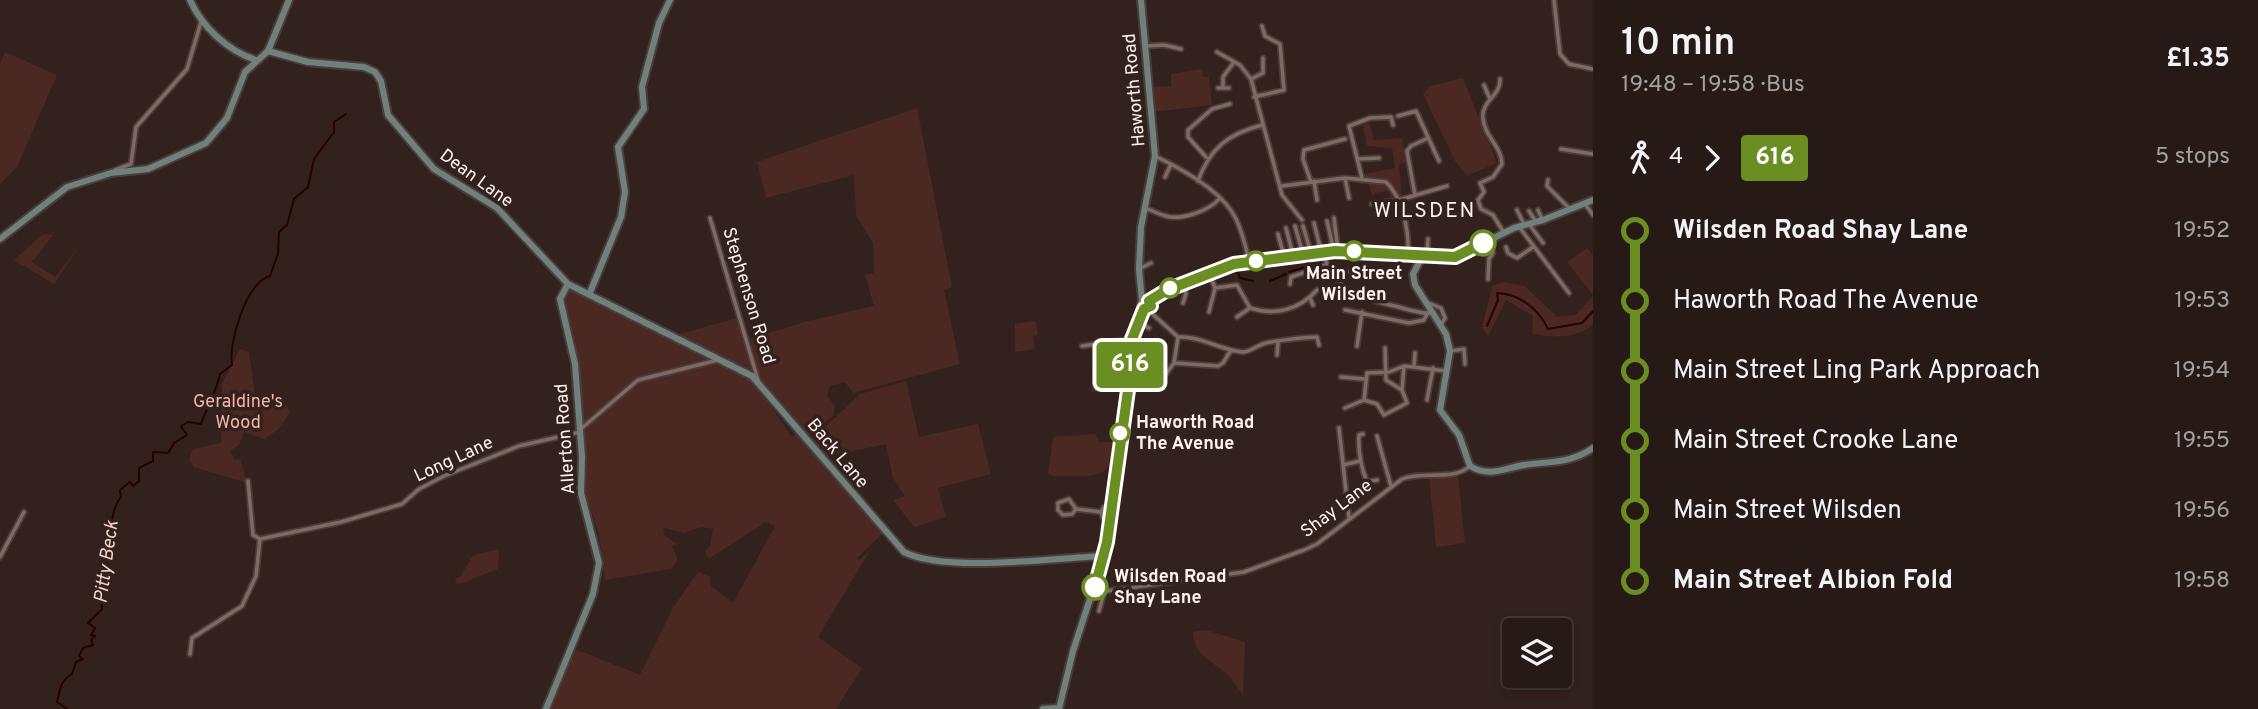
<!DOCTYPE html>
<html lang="en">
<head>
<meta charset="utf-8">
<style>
	:root { --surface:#261916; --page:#2e221f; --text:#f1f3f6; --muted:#a4a0a1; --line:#423835 }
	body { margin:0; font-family:Overpass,sans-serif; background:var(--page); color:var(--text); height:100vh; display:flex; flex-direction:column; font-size:26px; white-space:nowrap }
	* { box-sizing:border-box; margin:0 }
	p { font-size:23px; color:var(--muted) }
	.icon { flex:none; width:38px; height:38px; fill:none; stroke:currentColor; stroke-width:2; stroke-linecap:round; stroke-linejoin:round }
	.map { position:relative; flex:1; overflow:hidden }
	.details { display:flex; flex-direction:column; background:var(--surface); width:665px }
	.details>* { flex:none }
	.badge { padding:0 14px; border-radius:5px; font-size:24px; line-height:46px }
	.controls { position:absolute; left:1502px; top:618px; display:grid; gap:14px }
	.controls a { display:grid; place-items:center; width:70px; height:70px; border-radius:7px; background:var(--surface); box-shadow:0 4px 10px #0003,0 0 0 2px var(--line); font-size:35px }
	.map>.badge { position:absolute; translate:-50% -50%; box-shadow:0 0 0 4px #fff }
	.legs { display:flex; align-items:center; gap:10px; height:77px; padding:0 28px; font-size:23px }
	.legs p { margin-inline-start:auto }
	.head { display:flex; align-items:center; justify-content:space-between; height:119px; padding:0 28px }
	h1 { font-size:38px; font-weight:600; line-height:52px }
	ul { padding:0 28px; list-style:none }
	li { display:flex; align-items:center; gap:24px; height:70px; font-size:26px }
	li i { display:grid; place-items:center; width:10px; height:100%; margin:0 9px; background:currentColor }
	li i::after { content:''; width:18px; height:18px; margin:-9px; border:5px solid; border-radius:50%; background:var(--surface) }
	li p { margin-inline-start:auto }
	li:first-child i { background:linear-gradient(#0000 50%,currentColor 0) }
	li:last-child i { background:linear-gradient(currentColor 50%,#0000 0) }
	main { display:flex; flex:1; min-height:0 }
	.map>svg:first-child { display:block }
	.green { fill:#4b2922 }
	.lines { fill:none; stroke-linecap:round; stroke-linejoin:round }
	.stream { stroke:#270100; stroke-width:2 }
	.street-casing { stroke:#4c3d3a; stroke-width:7 }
	.secondary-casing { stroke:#4c3d3a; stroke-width:10 }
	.street { stroke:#7e6964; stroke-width:3.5 }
	.secondary { stroke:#70817d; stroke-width:6 }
	.line-1-casing { stroke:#fff; stroke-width:16 }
	.line-1 { stroke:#6b8e23; stroke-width:10 }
	.stop-1-dot { fill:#fff; stroke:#6b8e23; stroke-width:3.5 }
	.labels { text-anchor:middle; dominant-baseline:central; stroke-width:7; stroke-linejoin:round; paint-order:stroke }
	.street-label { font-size:18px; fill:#fef1ee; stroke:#33211d }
	.stop-label { font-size:18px; font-weight:bold; fill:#fef1ee; stroke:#33211d; text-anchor:start }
	.park-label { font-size:18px; fill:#f6b4a6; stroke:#33211d }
	.water-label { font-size:19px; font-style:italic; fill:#f7d5ce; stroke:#33211d }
	.quarter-label { font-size:21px; letter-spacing:2px; fill:#fef1ee; stroke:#33211d }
</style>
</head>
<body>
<main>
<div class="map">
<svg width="1593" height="709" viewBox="0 0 1593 709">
	<rect width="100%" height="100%" fill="#33211d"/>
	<!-- green -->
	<path class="green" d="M5,52L57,75L17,167L0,184V64Z
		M1202,69L1203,77H1209L1212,105L1152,112L1150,87L1171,86V74Z
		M1463,78L1497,163L1467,176L1455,161L1423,94L1430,86Z
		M917,108L952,287L944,290L960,364L853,393L845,382L830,386L827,395L835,406L833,416L808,436L762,383L750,339L808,321L874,306L865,275L874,273L873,243L856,216L854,175L766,198L757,162Z
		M1369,123L1374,140L1402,138L1406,162L1399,164L1402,197H1391L1389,191L1375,193L1373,198L1368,183L1359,184L1358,180L1364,181L1363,174L1395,168L1392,148L1367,146L1363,125Z
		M43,234L53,235L32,262L55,277L78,248L54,284L14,260Z
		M1587,248L1593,255V295L1567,262Z
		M1504,282L1525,286L1557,317L1576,315L1593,296V324C1576,340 1554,337 1532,334L1533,316L1506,300L1488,336L1482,328L1492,286Z
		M568,290L579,292L713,358L636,379L582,424L577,364L564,305V297Z
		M741,317L757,375L676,335Z
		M1036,321L1038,335L1033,336L1035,349L1015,352V324Z
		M240,349L249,352L256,404L284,400L290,412L278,430L264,439L244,432L239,445L230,451L234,460L240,459L247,483L194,467L189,459L193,449L221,443L222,384Z
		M719,362L752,378L792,437L798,432L883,533L857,558L859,560L869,552L818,637L862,668L836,709H550L575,649L640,675L674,606L698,572L710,577L711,586L733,603L775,526L766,522L708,559L705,550L710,546L713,529L701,527L684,533L663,527L664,535L677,544L672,546L678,560L671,569L605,580L599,535L584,489L585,428L633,385L650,378Z
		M1092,374L1127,375L1125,392H1091Z
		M906,381L919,437L978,424L991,474L938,488L946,517L914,527L893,500L905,496L893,478L886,444L826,457L811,440L860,394Z
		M1095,434L1100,442H1117C1112,484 1088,475 1052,476L1048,473L1053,437Z
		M1458,475L1465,543L1436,547L1429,476Z
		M499,549L498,569L457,585L455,579L460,577L473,555Z
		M1206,630L1245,642L1243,695C1238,689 1234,681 1229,676C1214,661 1194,657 1193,632Z"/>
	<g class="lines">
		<!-- stream -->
		<path class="stream" d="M1237,269L1240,278L1253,281
			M1289,272L1316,264
			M1270,281L1286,274
			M1487,326L1498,300L1497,293C1519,294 1538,308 1548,329L1582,323L1593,311
			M67,709L57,702C60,690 60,681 72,674L76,662L83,659L79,656L83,648L93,645L91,640L95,636L91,635L95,628L88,623L102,609V582L106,570L103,565L109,561L108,551L113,542L107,537C114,522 111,509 121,497L120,490L130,482L133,486L139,481V468L153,461V452L168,453L174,443L187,435L181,426L188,422L201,424C207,407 217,390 220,374L232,365C228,342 247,281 270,276L278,254L279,232L287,225L294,199L308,187L314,159L334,132V122L346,114"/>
		<!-- street casing -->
		<g class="street-casing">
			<path id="street" d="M1554,0L1560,54L1569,64L1593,69
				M1146,46L1164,45L1181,49
				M1217,52L1240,65L1251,79L1282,195L1302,220
				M1251,79L1263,73V58
				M1500,79C1501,96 1481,101 1483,118C1484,136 1502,147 1502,164L1493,177L1480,183L1484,192L1478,200L1481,209L1493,215L1504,233
				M1484,85L1490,99
				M1223,86V77L1234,62
				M1218,88H1229
				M1254,97L1284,90L1280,44L1265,36L1262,26
				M1398,116L1416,111L1439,161
				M1561,149L1593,154
				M1155,156C1182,169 1223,191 1236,219C1242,232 1246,247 1249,261
				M1206,157L1188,137V130L1212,109L1230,104
				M1358,159L1379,158
				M115,170L131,164L136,127L187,69L201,22
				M1165,177L1171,164
				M1345,178L1349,198
				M1362,178L1349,126L1370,118L1391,117L1393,125
				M1548,180L1547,186L1569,208
				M1198,181C1210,148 1228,134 1262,125
				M1314,181L1317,200
				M1311,182L1303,159L1304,150L1345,139
				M1282,186L1345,178L1386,182C1403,198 1409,231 1408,254
				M1415,195L1407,151L1411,146L1428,138
				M1372,204L1399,200L1447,186
				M1585,204L1593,215
				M1144,208C1152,210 1158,214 1166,216C1181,221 1210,210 1219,199
				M1517,210L1524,224
				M1538,210L1542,219
				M1529,211L1536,222
				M710,218L758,380
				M1334,218L1338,251
				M1327,221L1334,251
				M1314,223L1321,251
				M1529,224L1543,243
				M1295,226L1303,254
				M1303,226L1311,253
				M1286,228L1293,255
				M1520,228L1569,293
				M1278,234L1284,256
				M1506,247L1508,253L1517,258L1533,247
				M1324,253C1330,291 1367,300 1399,307C1409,310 1421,314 1432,313
				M1427,255L1428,239
				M1139,269L1151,263
				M1334,277L1351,271L1354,275
				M1488,279L1489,259L1493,253L1489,240
				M1182,283L1186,293L1183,303
				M1290,284L1291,277L1326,265
				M1215,288L1237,285L1250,308L1237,317
				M1310,298L1313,305
				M1429,303L1441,308L1445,318L1442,323
				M1250,308C1275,316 1299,310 1317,290
				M1147,309L1178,337C1201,336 1220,350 1243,352C1250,352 1256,346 1263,344C1270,341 1309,337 1317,337L1319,345
				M1345,310L1409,323L1424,320L1427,314
				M1209,312L1215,288L1210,275
				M1139,323L1149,328
				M1082,346L1132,339
				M1357,346L1362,312
				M1385,348L1386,380L1402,390
				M1450,351L1464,349L1465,364
				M1277,355L1278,342
				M1174,363L1218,366L1223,363L1231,350
				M1404,366L1402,390L1407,403L1384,415L1377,404L1364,400L1367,373L1389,372L1404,366L1446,371
				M1414,366L1415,353
				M1341,377L1364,379
				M1163,378L1174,363L1178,337
				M1427,400L1433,368
				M1345,408L1364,400
				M582,428L638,380L718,360
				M1339,428L1349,518
				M1363,434L1359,435C1358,452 1360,465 1367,482L1377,480
				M1377,436L1391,486
				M1343,465L1360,461
				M248,481L253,535L260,539
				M1076,509L1069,499L1058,503V510L1063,515L1072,514L1076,509L1101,512
				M1109,519L1103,518L1101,512L1104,507H1111
				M260,539L341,522L402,504L419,489L444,476L519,446L580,432
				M0,557L24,512
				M1092,593L1244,572L1304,550L1317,544L1402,479C1423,470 1452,482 1470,466
				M1099,611L1104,593
				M190,654L192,638L242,606L256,576L260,539"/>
		</g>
		<!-- secondary casing -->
		<g class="secondary-casing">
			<path id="secondary" d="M190,0C202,27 228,51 256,60
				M1141,0L1155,156L1141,227L1139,269L1142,301
				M268,51L308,62L364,67L375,72L381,81L388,115L434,169L497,208L568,284L752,376L904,552C945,573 1055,558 1104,556
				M268,51L289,0
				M0,239L67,187L111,173L148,169L206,143L227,118L245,72L268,51
				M1423,255L1413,274L1415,285L1446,334L1450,351L1440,410L1459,435L1470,466C1490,478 1504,468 1524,465C1550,461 1570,464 1593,448
				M589,295L621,217L625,192L618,147L644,109L642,87L659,23L670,0
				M1141 304a5 5 0 1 1 10 0a5 5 0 1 1-10 0Z
				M1149,301L1182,283L1249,261L1335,251L1455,257L1514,228L1543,220L1593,200
				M546,709L593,594L599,563L581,493L582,457L575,364L560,299L568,284
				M1043,709L1059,708
				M1059,709L1073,651L1104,556L1129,383L1132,339L1144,309"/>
		</g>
		<!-- street -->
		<use href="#street" class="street"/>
		<!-- secondary -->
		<use href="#secondary" class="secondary"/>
	</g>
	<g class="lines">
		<!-- line-1 casing -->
		<g class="line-1-casing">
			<path id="line-1" d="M1095,587L1107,542L1129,383L1132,339L1144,309L1151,306L1149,301L1167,290L1234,264L1335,251L1455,257L1483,243"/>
		</g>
		<!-- line-1 -->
		<use href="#line-1" class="line-1"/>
	</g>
	<!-- markers -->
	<g class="stop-1-dot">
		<circle cx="1483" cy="243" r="12"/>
		<circle cx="1354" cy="251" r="9"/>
		<circle cx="1256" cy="261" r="9"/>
		<circle cx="1170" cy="288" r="9"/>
		<circle cx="1120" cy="433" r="9"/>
		<circle cx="1095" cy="587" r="12"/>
	</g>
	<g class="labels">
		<!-- street labels -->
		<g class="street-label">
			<text transform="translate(1135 90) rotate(-95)">Haworth Road</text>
			<text transform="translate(476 179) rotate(36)">Dean Lane</text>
			<text transform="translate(748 296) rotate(73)">Stephenson Road</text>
			<text transform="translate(566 439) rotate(-94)">Allerton Road</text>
			<text transform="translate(837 454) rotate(50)">Back Lane</text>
			<text transform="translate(454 460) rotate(-25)">Long Lane</text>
			<text transform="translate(1337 509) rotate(-37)">Shay Lane</text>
		</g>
		<!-- stop labels -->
		<g class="stop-label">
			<text x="1354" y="274" text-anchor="middle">Main Street<tspan x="1354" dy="21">Wilsden</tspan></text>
			<text x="1136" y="423">Haworth Road<tspan x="1136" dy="21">The Avenue</tspan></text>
			<text x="1114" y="577">Wilsden Road<tspan x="1114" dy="21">Shay Lane</tspan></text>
		</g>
		<!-- park labels -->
		<g class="park-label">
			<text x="238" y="402">Geraldine's<tspan x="238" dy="21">Wood</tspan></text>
		</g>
		<!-- water labels -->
		<g class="water-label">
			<text transform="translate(107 562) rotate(-82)">Pitty Beck</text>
		</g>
		<!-- quarter labels -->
		<g class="quarter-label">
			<text x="1425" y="211">WILSDEN</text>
		</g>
	</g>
</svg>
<div class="controls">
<a><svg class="icon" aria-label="layers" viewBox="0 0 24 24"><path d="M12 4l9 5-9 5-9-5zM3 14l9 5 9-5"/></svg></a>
</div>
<b class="badge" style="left:1130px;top:365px;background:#6b8e23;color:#fff">616</b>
</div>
<section class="details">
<div class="head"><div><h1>10 min</h1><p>19:48 – 19:58 · Bus</p></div><b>£1.35</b></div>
<div class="legs"><svg class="icon" aria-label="walk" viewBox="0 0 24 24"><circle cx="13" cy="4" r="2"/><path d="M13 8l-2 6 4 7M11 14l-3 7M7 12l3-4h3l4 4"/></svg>4<svg class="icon" aria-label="forward" viewBox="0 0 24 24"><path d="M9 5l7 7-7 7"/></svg><b class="badge" style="background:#6b8e23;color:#fff">616</b><p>5 stops</p></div>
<ul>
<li><i style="color:#6b8e23"></i><b>Wilsden Road Shay Lane</b><p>19:52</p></li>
<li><i style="color:#6b8e23"></i><span>Haworth Road The Avenue</span><p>19:53</p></li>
<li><i style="color:#6b8e23"></i><span>Main Street Ling Park Approach</span><p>19:54</p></li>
<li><i style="color:#6b8e23"></i><span>Main Street Crooke Lane</span><p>19:55</p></li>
<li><i style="color:#6b8e23"></i><span>Main Street Wilsden</span><p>19:56</p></li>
<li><i style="color:#6b8e23"></i><b>Main Street Albion Fold</b><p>19:58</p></li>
</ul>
</section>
</main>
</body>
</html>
